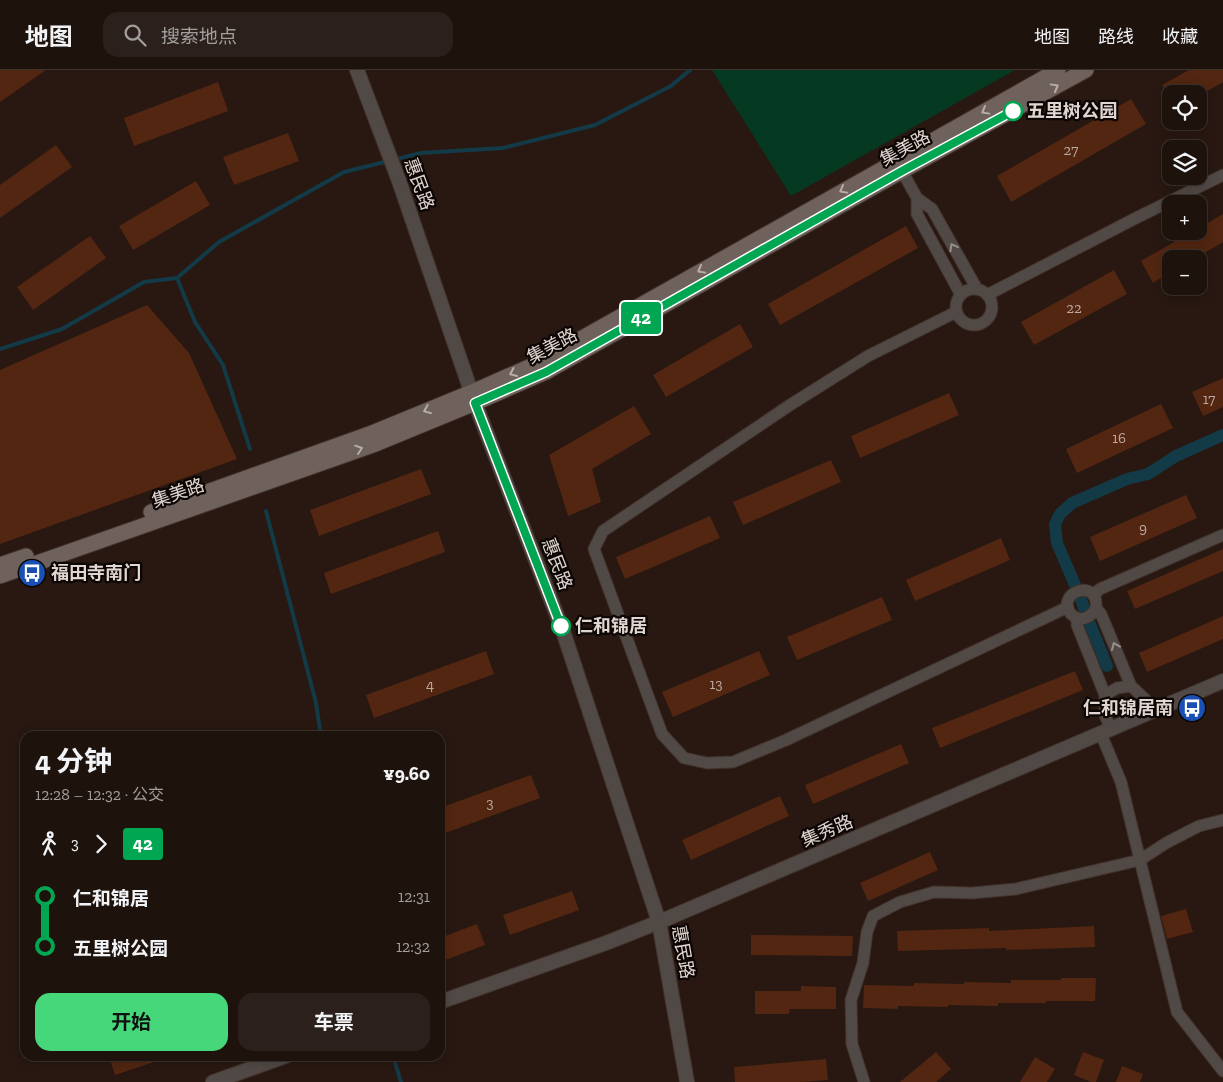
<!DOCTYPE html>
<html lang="zh">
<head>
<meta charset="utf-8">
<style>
	:root { --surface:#1e120d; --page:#2b201b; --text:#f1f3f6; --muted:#a19e9d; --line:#3c322e; --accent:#45d77a }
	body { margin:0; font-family:"Zilla Slab","Noto Sans SC",serif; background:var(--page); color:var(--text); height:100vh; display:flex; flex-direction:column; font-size:19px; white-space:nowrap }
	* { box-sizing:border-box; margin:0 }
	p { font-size:16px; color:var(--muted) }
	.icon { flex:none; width:28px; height:28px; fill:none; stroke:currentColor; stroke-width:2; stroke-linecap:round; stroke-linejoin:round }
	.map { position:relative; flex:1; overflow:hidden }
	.sheet { position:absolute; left:20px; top:661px; width:425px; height:330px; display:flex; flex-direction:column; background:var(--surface); border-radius:15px; box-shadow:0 2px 12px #0003,0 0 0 1px var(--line) }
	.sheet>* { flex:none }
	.badge { padding:0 10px; border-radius:4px; font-size:18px; line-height:32px }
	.buttons { position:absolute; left:1162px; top:15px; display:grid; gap:10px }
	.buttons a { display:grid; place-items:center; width:45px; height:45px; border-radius:10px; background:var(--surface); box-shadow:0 2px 12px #0003,0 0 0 1px var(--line); font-size:25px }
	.map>.badge { position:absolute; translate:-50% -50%; box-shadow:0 0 0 2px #fff }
	.legs { display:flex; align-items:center; gap:8px; height:55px; padding:0 15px; font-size:16px }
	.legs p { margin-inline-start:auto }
	.overview { display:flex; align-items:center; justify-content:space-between; height:85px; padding:0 15px }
	h1 { font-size:28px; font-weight:700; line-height:38px }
	.action { display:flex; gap:10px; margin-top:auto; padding:10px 15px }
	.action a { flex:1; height:58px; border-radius:15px; background:var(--accent); color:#111; font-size:20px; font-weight:700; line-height:58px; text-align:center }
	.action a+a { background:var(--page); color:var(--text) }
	ul { padding:0 15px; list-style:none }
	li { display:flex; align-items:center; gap:18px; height:50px; font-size:19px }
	li i { display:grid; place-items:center; width:8px; height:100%; margin:0 6px; background:currentColor }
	li i::after { content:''; width:12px; height:12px; margin:-6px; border:4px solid; border-radius:50%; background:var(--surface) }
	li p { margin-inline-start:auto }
	li:first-child i { background:linear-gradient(#0000 50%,currentColor 0) }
	li:last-child i { background:linear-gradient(currentColor 50%,#0000 0) }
	header { display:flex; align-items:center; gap:30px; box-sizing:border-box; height:70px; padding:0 25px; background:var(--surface); border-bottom:1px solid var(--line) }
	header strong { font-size:24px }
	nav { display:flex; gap:28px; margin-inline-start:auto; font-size:18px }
	.search { width:350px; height:45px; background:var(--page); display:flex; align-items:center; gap:12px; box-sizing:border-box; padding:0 18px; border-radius:15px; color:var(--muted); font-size:19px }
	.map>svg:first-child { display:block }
	.green { fill:#053922 }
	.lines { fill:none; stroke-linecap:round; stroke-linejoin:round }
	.stream { stroke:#133a47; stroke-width:4 }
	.canal { stroke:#133a47; stroke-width:12 }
	.building { fill:#522611 }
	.minor-casing { stroke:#42322c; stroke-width:13 }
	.tertiary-casing { stroke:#42322c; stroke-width:16 }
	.secondary-casing { stroke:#42322c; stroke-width:17 }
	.minor { stroke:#514945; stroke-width:11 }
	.tertiary { stroke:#514945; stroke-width:14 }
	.secondary { stroke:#6f625c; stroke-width:15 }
	.oneway { stroke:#b8ada7 }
	.oneway2 { stroke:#988f8a }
	.line-1-casing { stroke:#fff; stroke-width:11 }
	.line-1 { stroke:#00a651; stroke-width:8 }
	.stop-1-dot { fill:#fff; stroke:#00a651; stroke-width:2.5 }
	.labels { text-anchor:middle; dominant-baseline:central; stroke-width:4.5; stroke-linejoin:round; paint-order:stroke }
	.number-label { font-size:15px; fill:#bca9a0 }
	.stop-label { font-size:18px; font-weight:bold; fill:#e0d5d0; stroke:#0b0504; text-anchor:start }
	.street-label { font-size:18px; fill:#e0d5d0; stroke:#0b0504 }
	.poi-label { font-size:18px; font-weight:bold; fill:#e0d5d0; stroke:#0b0504; text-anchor:start }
</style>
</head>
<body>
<header>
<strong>地图</strong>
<div class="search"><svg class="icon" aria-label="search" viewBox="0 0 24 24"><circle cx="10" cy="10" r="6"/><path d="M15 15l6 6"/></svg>搜索地点</div>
<nav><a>地图</a><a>路线</a><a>收藏</a></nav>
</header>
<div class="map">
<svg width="1223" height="1012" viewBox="0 0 1223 1012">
	<rect width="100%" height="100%" fill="#281811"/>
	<!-- green -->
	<path class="green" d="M712,0H1015L791,126Z"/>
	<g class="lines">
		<!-- stream -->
		<path class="stream" d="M177,208L195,252L223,295L250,379
			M0,279L62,259L144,212L177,208L219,172L344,102L421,83L503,78L595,55L671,16L690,0
			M266,441L316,633L321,666
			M393,986L401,1012"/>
		<!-- canal -->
		<path class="canal" d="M1075,515L1057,473L1055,454L1060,444L1072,433L1127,409L1148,404L1176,386L1223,365
			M1080,527L1085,541
			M1090,554L1107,596"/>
	</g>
	<!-- building -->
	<path class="building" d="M0,0H46L0,32Z
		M1189,0H1223V12L1202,24H1167L1162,15Z
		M218,12L228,41L134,76L124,48Z
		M1131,29L1146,54L1011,132L997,106Z
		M288,63L299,91L234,115L223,87Z
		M56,75L72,97L0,148V115Z
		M196,111L210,135L133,180L119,156Z
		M1223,144V172L1194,189H1171V202L1153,213L1141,191L1193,161H1199V158Z
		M906,156L918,178L780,255L768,234Z
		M90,166L106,188L33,240L17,217Z
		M1114,200L1127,224L1034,275L1021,252Z
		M147,235L189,283L237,389L0,474V300Z
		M740,254L753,277L666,327L653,305Z
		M1223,308V337L1203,346L1192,322Z
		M949,323L959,345L860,388L851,366Z
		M1161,334L1173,358L1077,403L1066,379Z
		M634,336L651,364L592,399L601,432L568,446L549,385Z
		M831,390L841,412L743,455L733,432Z
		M421,399L431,424L319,466L310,440Z
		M1186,425L1197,448L1100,491L1090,467Z
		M710,446L720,468L625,509L616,487Z
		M438,461L445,482L331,524L324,503Z
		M1001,468L1010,490L915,531L906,510Z
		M1223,479V501L1135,539L1127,521Z
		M882,527L892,550L797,590L787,567Z
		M1223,546V569L1147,602L1139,583Z
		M486,581L494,604L374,648L366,625Z
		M759,581L770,605L673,647L662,622Z
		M1075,601L1083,620L940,678L932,658Z
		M901,674L909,693L813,734L805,715Z
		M531,705L540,728L440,765V738Z
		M780,726L789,746L691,790L682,770Z
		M930,782L938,800L868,831L860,813Z
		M572,821L579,840L510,865L503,845Z
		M1186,839L1193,862L1167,869L1161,846Z
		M477,854L485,875L440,892V868Z
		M1094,856L1095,877L1006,880V878L898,881L897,861L989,858V861Z
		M751,865L853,866L852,886L751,885Z
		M1061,908H1096L1095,931H1046V933H998V936L948,935V937L898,936V939L863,938L864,915L914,916V913L964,914V912L1011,913V910H1061Z
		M801,916L836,917V939H790L789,944H755V921H801Z
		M936,982L951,999L936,1012H900Z
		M1083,982L1104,990L1096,1012H1091L1074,1005Z
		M109,986H166V988L115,1005Z
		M1035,987L1055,999L1047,1012H1020Z
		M826,989L828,1010L800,1012H735L734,997Z
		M1122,996L1143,1004L1140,1012H1116Z"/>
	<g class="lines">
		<!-- minor casing -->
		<g class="minor-casing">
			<path id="minor" d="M898,94L917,128L932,139L977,219
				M917,128V144L961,225
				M956 237a18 18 0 1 1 36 0a18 18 0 1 1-36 0Z
				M987,225L1136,148L1223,105
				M956,242L868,286L790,335L603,461L594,479L662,664L684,688L707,693L733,692L786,670L1068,537
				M1093,525L1100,519L1223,465
				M1096,538C1091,548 1080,553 1071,544C1054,523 1099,506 1096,538L1101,544L1131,616
				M1077,548V555L1105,625
				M1111,660L1105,645V625L1117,618L1131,616L1146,630L1151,643
				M1101,664L1121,712L1177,942L1223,1001
				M864,1012L852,974L851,930L863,893L867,862L873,846L900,832L934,822L972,823L1016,819L1140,790L1166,773L1199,756L1223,750"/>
		</g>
		<!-- tertiary casing -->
		<g class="tertiary-casing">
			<path id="tertiary" d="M357,0L399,111L475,333L563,561L659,852L687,1012
				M440,932L606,873L659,852L1223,611
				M213,1012L286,986"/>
		</g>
		<!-- secondary casing -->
		<g class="secondary-casing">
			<path id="secondary" d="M151,442L372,363L472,322L538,293L1058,0
				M0,495L26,486
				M0,506L373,375L475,333L546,302L902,101L1086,0"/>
		</g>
		<!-- minor -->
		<use href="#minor" class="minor"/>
		<!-- tertiary -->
		<use href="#tertiary" class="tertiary"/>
		<!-- secondary -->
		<use href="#secondary" class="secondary"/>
	</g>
	<!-- one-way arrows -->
	<defs><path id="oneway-chevron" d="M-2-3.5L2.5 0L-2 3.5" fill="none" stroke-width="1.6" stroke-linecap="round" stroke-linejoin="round" transform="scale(1.25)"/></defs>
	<g class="oneway">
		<use href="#oneway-chevron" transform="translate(1055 17) rotate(-29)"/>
		<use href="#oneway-chevron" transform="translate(985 41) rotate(151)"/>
		<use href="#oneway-chevron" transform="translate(843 120) rotate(151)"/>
		<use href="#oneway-chevron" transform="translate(701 200) rotate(151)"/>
		<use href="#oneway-chevron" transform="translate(513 303) rotate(156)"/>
		<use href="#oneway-chevron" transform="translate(427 340) rotate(158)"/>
		<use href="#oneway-chevron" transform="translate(359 379) rotate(-19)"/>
	</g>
	<g class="oneway2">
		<use href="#oneway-chevron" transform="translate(953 177) rotate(-119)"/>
		<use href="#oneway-chevron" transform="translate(1115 576) rotate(-113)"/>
	</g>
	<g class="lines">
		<!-- line-1 casing -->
		<g class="line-1-casing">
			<path id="line-1" d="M561,556L475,333L546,302L902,101L1013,41"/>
		</g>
		<!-- line-1 -->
		<use href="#line-1" class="line-1"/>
	</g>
	<!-- icons -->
	<defs>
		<g id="bus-disc" transform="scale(1.4375)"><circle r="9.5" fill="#1a4fb4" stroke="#0b0504"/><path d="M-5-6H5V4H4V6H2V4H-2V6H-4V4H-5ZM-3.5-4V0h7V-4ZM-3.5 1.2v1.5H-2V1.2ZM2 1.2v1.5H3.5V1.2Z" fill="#fff"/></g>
	</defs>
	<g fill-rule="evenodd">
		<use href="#bus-disc" x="32" y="503"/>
		<use href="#bus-disc" x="1192" y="638"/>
	</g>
	<!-- markers -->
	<g class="stop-1-dot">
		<circle cx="1013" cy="41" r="9"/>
		<circle cx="561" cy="556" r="9"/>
	</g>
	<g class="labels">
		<!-- number labels -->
		<g class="number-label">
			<text x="1071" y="80">27</text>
			<text x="1074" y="238">22</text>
			<text x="1209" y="329">17</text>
			<text x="1119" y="368">16</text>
			<text x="1143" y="458">9</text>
			<text x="716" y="614">13</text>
			<text x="430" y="615">4</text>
			<text x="490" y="733">3</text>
		</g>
		<!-- stop labels -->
		<g class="stop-label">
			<text x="1027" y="41">五里树公园</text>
			<text x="575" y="556">仁和锦居</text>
		</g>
		<!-- street labels -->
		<g class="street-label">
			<text transform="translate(905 78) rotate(-29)">集美路</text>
			<text transform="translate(419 114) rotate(70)">惠民路</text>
			<text transform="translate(552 276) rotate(-28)">集美路</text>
			<text transform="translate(178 423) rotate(-19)">集美路</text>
			<text transform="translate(557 494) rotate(69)">惠民路</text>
			<text transform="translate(827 761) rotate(-23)">集秀路</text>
			<text transform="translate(683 882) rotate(80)">惠民路</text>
		</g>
		<!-- poi labels -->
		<g class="poi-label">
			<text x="51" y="503">福田寺南门</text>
			<text x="1173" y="638" text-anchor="end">仁和锦居南</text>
		</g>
	</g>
</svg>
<div class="buttons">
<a><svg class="icon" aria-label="locate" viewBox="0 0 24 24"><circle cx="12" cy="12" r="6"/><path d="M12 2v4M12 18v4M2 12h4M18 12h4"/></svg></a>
<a><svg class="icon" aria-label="layers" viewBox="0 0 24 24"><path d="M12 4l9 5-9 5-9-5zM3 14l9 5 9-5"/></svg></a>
<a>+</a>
<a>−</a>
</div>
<b class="badge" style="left:641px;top:248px;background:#00a651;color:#fff">42</b>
<section class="sheet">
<div class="overview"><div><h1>4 分钟</h1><p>12:28 – 12:32 · 公交</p></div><b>¥9.60</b></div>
<div class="legs"><svg class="icon" aria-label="walk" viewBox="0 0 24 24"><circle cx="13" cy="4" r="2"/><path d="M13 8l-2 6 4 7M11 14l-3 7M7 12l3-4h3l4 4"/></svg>3<svg class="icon" aria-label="forward" viewBox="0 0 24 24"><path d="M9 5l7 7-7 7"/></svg><b class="badge" style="background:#00a651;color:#fff">42</b></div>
<ul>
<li><i style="color:#00a651"></i><b>仁和锦居</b><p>12:31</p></li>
<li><i style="color:#00a651"></i><b>五里树公园</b><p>12:32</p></li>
</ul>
<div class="action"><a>开始</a><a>车票</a></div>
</section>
</div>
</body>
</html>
